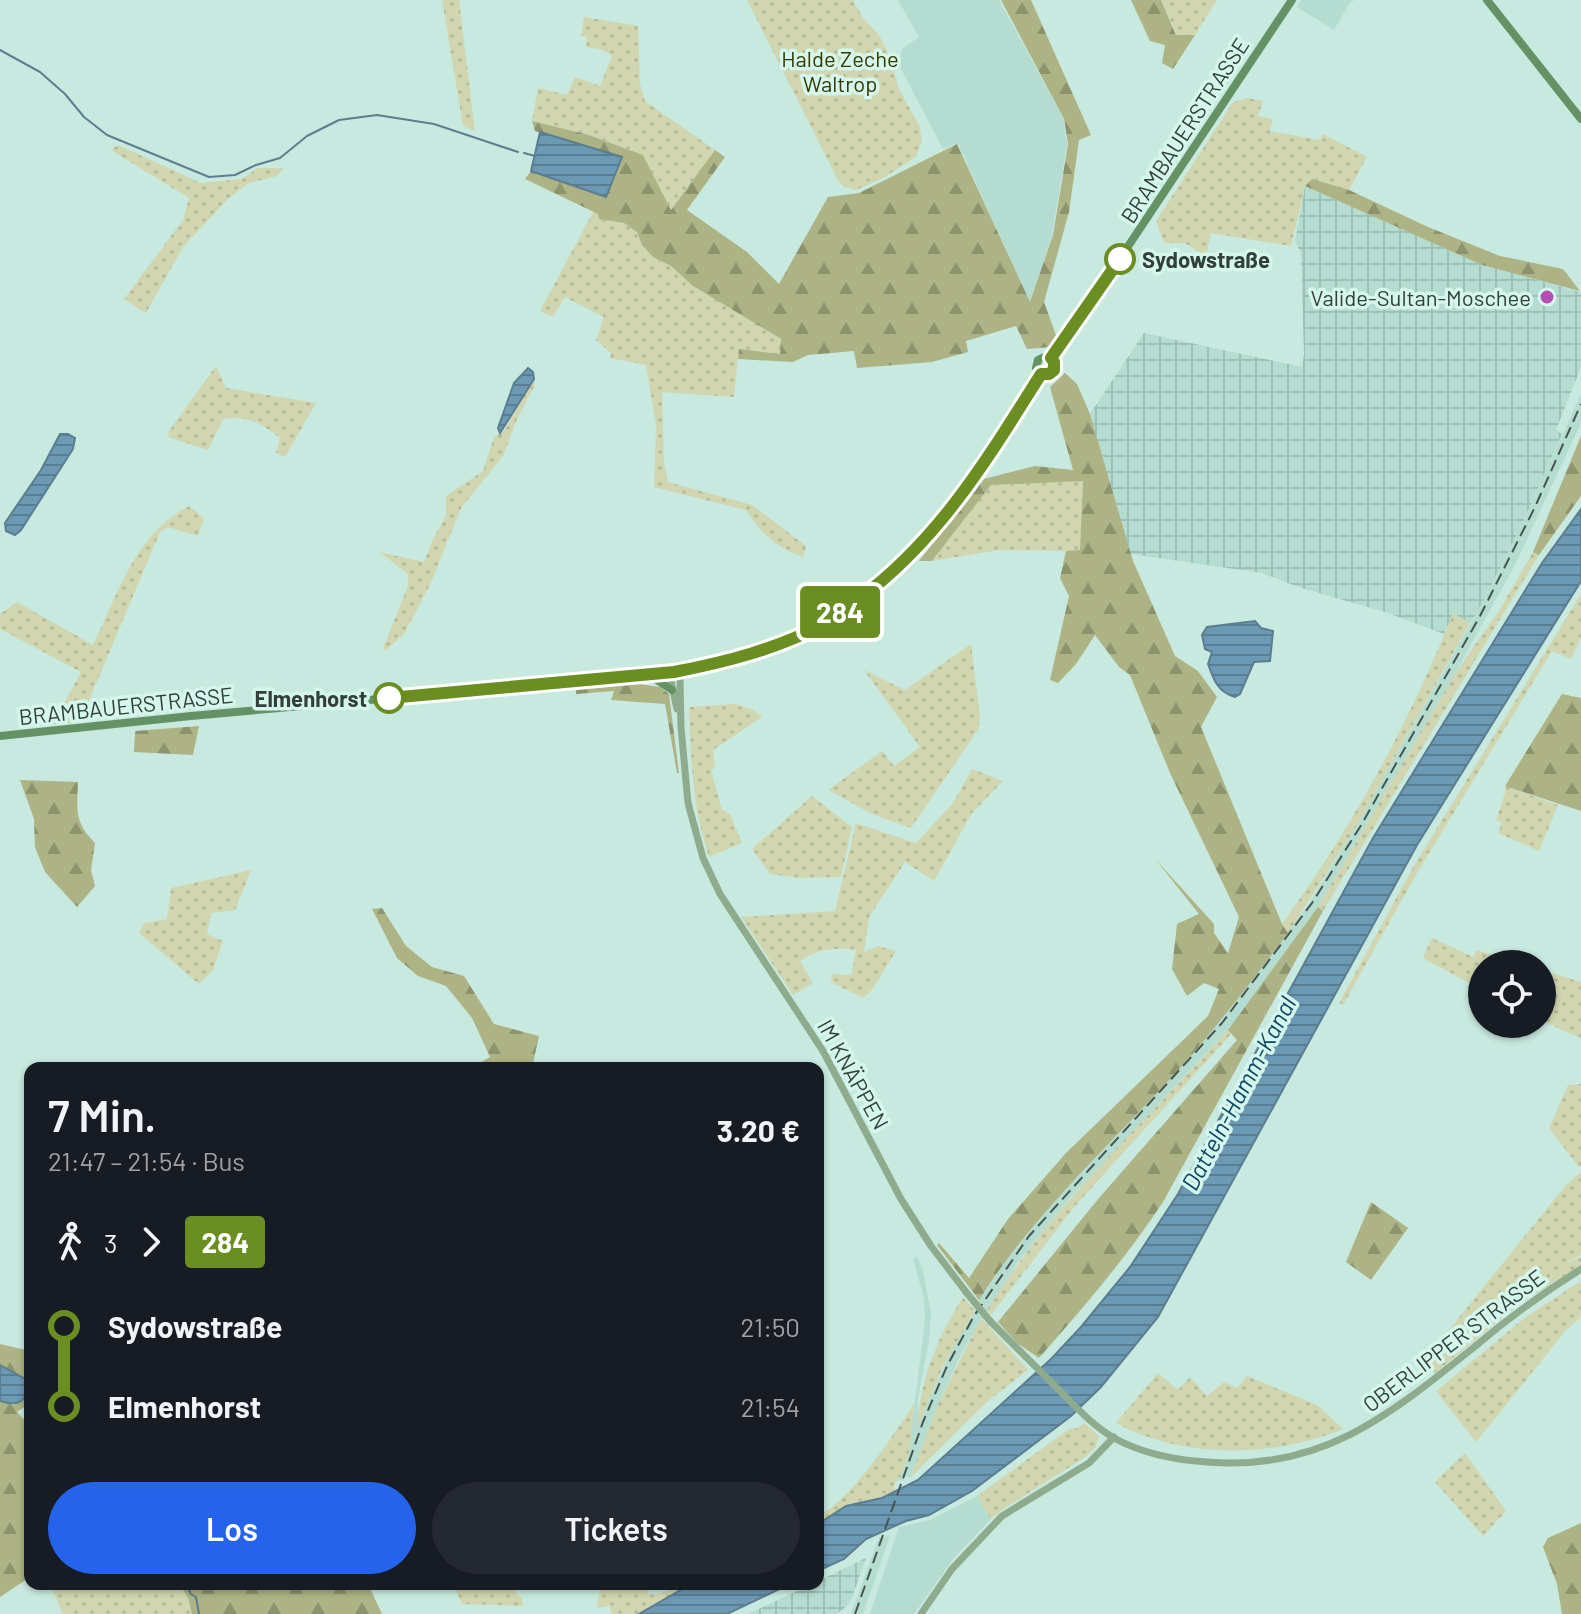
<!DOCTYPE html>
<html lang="de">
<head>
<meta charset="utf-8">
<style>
	:root { --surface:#171b24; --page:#242831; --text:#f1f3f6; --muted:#9ea1a6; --accent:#2563eb }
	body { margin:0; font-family:Barlow,sans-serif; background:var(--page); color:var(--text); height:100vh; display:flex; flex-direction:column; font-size:30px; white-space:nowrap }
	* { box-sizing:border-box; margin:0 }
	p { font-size:26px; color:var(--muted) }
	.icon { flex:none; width:44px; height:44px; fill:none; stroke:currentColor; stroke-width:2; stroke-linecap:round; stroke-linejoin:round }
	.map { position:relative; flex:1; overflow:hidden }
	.side { position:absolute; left:24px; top:1062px; width:800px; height:528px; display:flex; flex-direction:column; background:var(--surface); border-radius:16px; box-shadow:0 2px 6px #0004 }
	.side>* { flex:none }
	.badge { padding:0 16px; border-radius:6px; font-size:28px; line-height:52px }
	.controls { position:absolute; left:1468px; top:950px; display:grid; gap:16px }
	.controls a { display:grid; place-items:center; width:88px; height:88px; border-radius:50%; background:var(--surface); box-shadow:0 2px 6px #0004; font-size:40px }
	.map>.badge { position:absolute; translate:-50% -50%; box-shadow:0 0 0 4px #fff }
	.legs { display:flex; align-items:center; gap:12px; height:88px; padding:0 24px; font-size:26px }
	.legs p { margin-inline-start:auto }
	.summary { display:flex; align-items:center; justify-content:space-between; height:136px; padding:0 24px }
	h1 { font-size:44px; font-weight:600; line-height:60px }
	.primary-button { display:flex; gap:16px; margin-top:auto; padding:16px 24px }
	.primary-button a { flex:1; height:92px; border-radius:48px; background:var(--accent); color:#fff; font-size:32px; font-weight:600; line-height:92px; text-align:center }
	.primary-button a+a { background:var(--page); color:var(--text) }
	ul { padding:0 24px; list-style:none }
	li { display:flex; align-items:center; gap:28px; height:80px; font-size:30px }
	li i { display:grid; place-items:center; width:12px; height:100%; margin:0 10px; background:currentColor }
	li i::after { content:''; width:20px; height:20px; margin:-10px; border:6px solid; border-radius:50%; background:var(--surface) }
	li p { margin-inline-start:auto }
	li:first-child i { background:linear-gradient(#0000 50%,currentColor 0) }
	li:last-child i { background:linear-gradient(currentColor 50%,#0000 0) }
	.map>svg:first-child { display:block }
	.built { fill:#b5dcd1 }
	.industrial { fill:url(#industrial-grid) }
	.grass { fill:url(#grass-dots) }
	.forest { fill:url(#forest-firs) }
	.water { fill:url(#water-rules); stroke:#5b7e90; stroke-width:2 }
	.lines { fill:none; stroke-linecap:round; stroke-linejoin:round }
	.stream { stroke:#5b7e90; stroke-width:2 }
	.tertiary { stroke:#8eac8d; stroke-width:7 }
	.secondary { stroke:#649264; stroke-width:8 }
	.rail { stroke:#455550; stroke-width:2; stroke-dasharray:12 6; stroke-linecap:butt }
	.tertiary-bridge { stroke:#8eac8d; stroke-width:7 }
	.line-1-casing { stroke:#fff; stroke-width:18 }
	.line-1 { stroke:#6b8e23; stroke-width:12 }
	.stop-1-dot { fill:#fff; stroke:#6b8e23; stroke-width:4 }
	.poi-dot { fill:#b44fb4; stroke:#d5f6ec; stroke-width:3 }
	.labels { text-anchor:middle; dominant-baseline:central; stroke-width:7; stroke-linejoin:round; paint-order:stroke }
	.park-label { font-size:22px; fill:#363a00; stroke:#d5f6ec }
	.street-label { font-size:22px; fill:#323f3b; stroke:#d5f6ec }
	.stop-label { font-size:22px; font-weight:bold; fill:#323f3b; stroke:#d5f6ec; text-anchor:start }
	.poi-label { font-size:22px; fill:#323f3b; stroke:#d5f6ec; text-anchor:end }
	.water-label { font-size:24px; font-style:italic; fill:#0b4663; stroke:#d5f6ec }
</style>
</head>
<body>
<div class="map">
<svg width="1581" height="1614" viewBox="0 0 1581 1614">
	<defs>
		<pattern id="industrial-grid" width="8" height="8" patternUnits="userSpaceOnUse" patternTransform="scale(2)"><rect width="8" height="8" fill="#b5dcd1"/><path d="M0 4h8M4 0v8" fill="none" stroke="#9cbeb4"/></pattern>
		<pattern id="grass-dots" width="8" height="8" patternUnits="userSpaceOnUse" patternTransform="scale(2)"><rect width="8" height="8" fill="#d1d6b0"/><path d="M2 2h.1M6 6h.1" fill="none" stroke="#b4b998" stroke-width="1.8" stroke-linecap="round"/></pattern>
		<pattern id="forest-firs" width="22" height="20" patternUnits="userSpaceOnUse" patternTransform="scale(2)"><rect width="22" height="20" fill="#adb384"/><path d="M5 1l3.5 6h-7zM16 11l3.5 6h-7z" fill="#8d936d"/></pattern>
		<pattern id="water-rules" width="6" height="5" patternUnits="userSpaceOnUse" patternTransform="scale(2)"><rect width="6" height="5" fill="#6c99b4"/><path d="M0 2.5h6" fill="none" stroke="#597e94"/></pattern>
	</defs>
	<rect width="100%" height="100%" fill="#c8e9df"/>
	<!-- built -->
	<path class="built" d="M898,0H999L1063,118L1067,144L1052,235L1030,303L958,143L943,149L898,63L903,48L919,37Z
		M1301,0H1354L1349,4L1334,30L1297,7Z
		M1581,394V423L1515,565L1456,672L1318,907L1228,1030L1069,1199L1017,1263L963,1350L939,1402L910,1478L905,1477L904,1481L899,1480L911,1431L925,1321L924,1298L913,1259L917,1256L923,1271L931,1314L929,1341L918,1398V1426L953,1346L979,1300L1009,1257L1062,1192L1220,1022L1310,902L1357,825L1479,609L1522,524Z
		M977,1496L991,1519L954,1558L914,1614H870L899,1527L930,1520Z
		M886,1535L890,1536L863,1614H851L879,1537L884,1538Z"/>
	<!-- industrial -->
	<path class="industrial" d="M1305,186L1482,265L1581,292V367L1556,430L1562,434L1522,524L1479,609L1470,623L1453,613L1444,634L1385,612L1298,587L1262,573L1131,554L1090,414L1144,333L1302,367L1304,354L1301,253L1295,241Z
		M866,1558L850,1603L837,1614H748L812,1584H818V1581Z"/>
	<!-- grass -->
	<path class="grass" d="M442,0H459L475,131L463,126Z
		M747,0H853L863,18L879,35L890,57L899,89L920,127L922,142L916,157L885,177L856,190L845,187L839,182Z
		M1161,0H1217L1195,35H1177Z
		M584,17L638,26L640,84L645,101L715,150L671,210L643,155L589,135L532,121L538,88L567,95L575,77L600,86L612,56L600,49L586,47L587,37L581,36Z
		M1248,98L1263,101L1258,116L1273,119L1270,131L1319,140L1323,134L1367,157L1349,190L1313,180L1305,186L1291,246L1211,233L1206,257L1185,243H1164L1156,221L1233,102Z
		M118,145L201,183L242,179L258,168H284L277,176L249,183L228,199L183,247L146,313L124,299L183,220L189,198L111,150Z
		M593,212L599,214V219L624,223L637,232L642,245L653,257L671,266L693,286L781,339L780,354L739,349L734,397L662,392L664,463L668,482L752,505L806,546L803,557C775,546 762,535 746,510L654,487L656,425L646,365L610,358L611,353L596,340L604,317L565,297L553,317L540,311Z
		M216,366L226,388L316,403L285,457L276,453L280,438C261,423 247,415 223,419L208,450L168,437L169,431Z
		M534,379L535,385L517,419L503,456L461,508L430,585L404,634L385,651L383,648L408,586V574L379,552L424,562L433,539L446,516V496L483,471L494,437L504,431Z
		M1083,480L1080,551L999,550L932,561L991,485Z
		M189,506L204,518L198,536L168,527L160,532L80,722L53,724L81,672L0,629V614L17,602L93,645C118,594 135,534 189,506Z
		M1533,552L1539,555L1323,911L1318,907L1456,672L1500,609Z
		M1581,594V637L1571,659L1552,651L1417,873L1343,1005L1339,1003L1412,869Z
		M1453,613L1470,623L1357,825L1288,933L1282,924C1351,829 1410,722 1453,613Z
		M971,644L980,718L978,730L911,828L874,815L828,790L882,751L894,766L920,747L864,670L905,690Z
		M735,704L754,710L762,717L713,750L715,768L711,770L722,810L730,814L742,843L709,857C692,805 691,761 689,707Z
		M972,769L1003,781L972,813L934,881L905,862L869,917L864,952L878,946L896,951L872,990L863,998L831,982L832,974L851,975L856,950C835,947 817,949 800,961L813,983L793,995L741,917L835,911L856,823L916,843L953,803Z
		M1505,786L1558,805L1539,851L1498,833L1502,823L1496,820L1505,793Z
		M812,796L852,827L841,877L801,878L770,874L752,849Z
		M251,870L235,910L211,913L207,934L223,941L213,970L199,984L139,933L144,923L167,919L171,888Z
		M1432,938L1473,957L1477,950L1523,964H1482V990L1423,958Z
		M1542,970L1581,982V1038L1542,1021Z
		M1228,1030L1232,1033L1075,1206L991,1315L987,1310C1052,1204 1146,1122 1228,1030Z
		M1581,1084V1165L1579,1167L1549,1128L1568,1085Z
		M1581,1172V1255L1563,1264L1581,1257V1265L1521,1303L1435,1373L1424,1361L1566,1185Z
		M1581,1281V1317L1567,1329L1476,1442L1436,1391L1527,1316Z
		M963,1297L975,1311L944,1364L917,1429C919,1382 938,1336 963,1297Z
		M981,1318L1028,1370L988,1401L910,1478L939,1402Z
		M1158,1373L1178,1390L1190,1377L1207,1396L1224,1382L1237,1388L1247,1376L1317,1405L1343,1429C1273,1458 1183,1459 1116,1423Z
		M914,1404C912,1429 912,1466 894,1485L895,1492L882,1498L846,1506L818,1524V1516C852,1499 892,1437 914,1404Z
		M1084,1423L1099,1436L1095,1448L1085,1457L1002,1510L991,1519L977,1496L1069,1429L1078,1428Z
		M1465,1453L1506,1511L1483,1536L1435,1482Z
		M50,1584H179L188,1598L192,1614H63Z
		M453,1584H513L517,1594L522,1598L523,1606L462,1604Z
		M601,1584H648V1594C664,1596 675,1584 691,1584L639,1614H612L609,1606L597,1608Z"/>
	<!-- forest -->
	<path class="forest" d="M1001,0H1031L1091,135L1079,140L1069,212L1044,302L1057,338L1051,347L1027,349L1016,326L966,341L968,352L932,362L857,368L854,351L808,355L793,362L738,359L739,349L780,354L781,339L693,286L671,266L653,257L642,245L637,232L624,223L599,219L598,214L525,179L531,171L606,197L621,157L535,131L532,121L589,135L643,155L671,210L715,150L725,157L687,210L747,252L779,284L828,197L859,193L957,144L1030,302L1053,235L1068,144L1064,119Z
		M1131,0H1161L1176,35H1195L1173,69L1162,63L1165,45L1150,41Z
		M1312,179L1349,190L1428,227L1500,256L1563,269L1580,291L1482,265L1305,186Z
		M1065,373L1077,384L1090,414L1133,561L1175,656L1198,671L1217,697L1201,727L1282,924L1288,933C1254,978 1220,1023 1182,1066C1112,1143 1035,1212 979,1300L937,1245L939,1243L969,1278L1008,1219L1066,1153L1208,1016L1219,989L1204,983L1187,996L1172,969L1177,924L1199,914L1156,860L1214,924V933L1228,953L1239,917L1170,773L1130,675L1119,667L1095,635L1076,664L1058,683L1050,680L1069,596L1060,578L1066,551L1080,550L1083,481L991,485L932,561H919L984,479L1035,466L1073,470L1050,387Z
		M1581,436V496L1539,555L1533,552Z
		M638,684L660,687L669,694L679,773H677L665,704L611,700L614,691L576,694V690Z
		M1562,694L1581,698V811L1505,786Z
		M199,726L193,755L134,752L135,731Z
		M20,780L78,782C77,810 74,822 95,843L91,870L95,886L77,907L45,872L35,847L34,819Z
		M1318,907L1323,911L1163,1202C1126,1258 1083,1308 1039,1358L1017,1343L998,1322L1099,1198L1237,1040L1228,1030Z
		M382,908L406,946L432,967L464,976L494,1024L539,1036L532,1068H471L490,1057L472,1018L446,986L418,976L397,958L372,909Z
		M1371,1202L1408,1228L1371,1280L1346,1262Z
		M0,1344L30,1351V1403L17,1412L30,1426V1577L0,1597V1401L14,1405V1372L0,1365Z
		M1581,1523V1614H1562L1557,1584L1543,1547L1548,1538Z
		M179,1584H368L382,1614H192L188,1598Z"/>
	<!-- water -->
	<path class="water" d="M540,132L622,157L606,197L531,171Z
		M528,368L533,372L534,379L500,433L498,428L514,383Z
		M60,434H68L75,438L73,449L21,530L15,535L6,531L5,523L41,470Z
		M1581,509V581L1417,845L1158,1317L1101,1387L1071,1416L972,1491L929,1515L906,1521L866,1539L844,1559L818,1571V1524L846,1506L882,1498L918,1480L1051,1359L1081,1327L1130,1267L1178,1194L1373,838L1542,563Z
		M1255,621L1261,628L1273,631L1270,661L1254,662L1240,694L1235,697C1218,692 1214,681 1208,664L1212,652L1205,649L1202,635L1207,627Z
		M0,1365L27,1380L29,1393C20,1405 13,1405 0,1401Z
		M691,1584H790L727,1614H639Z"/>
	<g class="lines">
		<!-- stream -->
		<path class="stream" d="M0,50L40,72L65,94L84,117L107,135L209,177L235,175L256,165L280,158L307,136L339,120L377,115L434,124L518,152
			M524,153L535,156
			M27,1410L30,1426
			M186,1584L191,1594L196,1597L199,1614"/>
		<!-- tertiary -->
		<path class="tertiary" d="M674,672L680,680L681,727L688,803L703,858L720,894L823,1051L901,1199L931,1246L966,1292
			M674,672L671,681L677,709
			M990,1321C1013,1344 1036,1367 1059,1390C1076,1407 1093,1426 1114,1438C1143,1454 1175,1460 1207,1462C1321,1472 1391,1414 1473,1348C1507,1319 1543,1293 1581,1269
			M921,1614L952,1569L1002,1516L1089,1463L1114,1437"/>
		<!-- secondary -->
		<path class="secondary" d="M1487,0L1581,119
			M1051,358L1099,290L1292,0
			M1041,374L1036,368L1038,360L1044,357L1051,358
			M1041,374H1049L1054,370V362L1051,358
			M649,675L672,690
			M0,736L191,716L648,675C749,662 842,628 914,553C964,501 1002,435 1041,374"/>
		<!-- rail -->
		<path class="rail" d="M855,1614L923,1422L947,1366L974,1316L1029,1236L1222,1023L1312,903L1360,827L1480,616L1535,507L1581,404"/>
		<!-- tertiary-bridge -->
		<path class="tertiary-bridge" d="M966,1292L990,1321"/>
	</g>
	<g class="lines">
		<!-- line-1 casing -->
		<g class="line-1-casing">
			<path id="line-1" d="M389,698L674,672C726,662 777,649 824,624C836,617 847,607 859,599C940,539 988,458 1041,374H1049L1054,370V362L1051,358L1120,259"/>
		</g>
		<!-- line-1 -->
		<use href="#line-1" class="line-1"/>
	</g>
	<!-- markers -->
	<g class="stop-1-dot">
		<circle cx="1120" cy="259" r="14"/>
		<circle cx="389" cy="698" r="14"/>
	</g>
	<circle class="poi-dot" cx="1547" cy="297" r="8"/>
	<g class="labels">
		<!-- park labels -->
		<g class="park-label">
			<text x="840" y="58">Halde Zeche<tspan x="840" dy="25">Waltrop</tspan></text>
		</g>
		<!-- street labels -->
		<g class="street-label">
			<text transform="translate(1184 130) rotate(-57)">BRAMBAUERSTRASSE</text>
			<text transform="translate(126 705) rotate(-6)">BRAMBAUERSTRASSE</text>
			<text transform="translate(854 1074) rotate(61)">IM KNÄPPEN</text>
			<text transform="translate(1453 1340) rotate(-37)">OBERLIPPER STRASSE</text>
		</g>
		<!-- stop labels -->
		<g class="stop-label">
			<text x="1142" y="259">Sydowstraße</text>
			<text x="367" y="698" text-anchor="end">Elmenhorst</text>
		</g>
		<!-- poi labels -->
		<g class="poi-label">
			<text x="1531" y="297">Valide-Sultan-Moschee</text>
		</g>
		<!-- water labels -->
		<g class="water-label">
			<text transform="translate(1238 1093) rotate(-62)">Datteln-Hamm-Kanal</text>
		</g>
	</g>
</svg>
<div class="controls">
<a><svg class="icon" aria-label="locate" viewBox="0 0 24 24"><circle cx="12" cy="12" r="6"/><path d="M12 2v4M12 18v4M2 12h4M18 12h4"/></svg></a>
</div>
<b class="badge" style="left:840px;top:612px;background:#6b8e23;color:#fff">284</b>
<section class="side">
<div class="summary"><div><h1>7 Min.</h1><p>21:47 – 21:54 · Bus</p></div><b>3.20 €</b></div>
<div class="legs"><svg class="icon" aria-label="walk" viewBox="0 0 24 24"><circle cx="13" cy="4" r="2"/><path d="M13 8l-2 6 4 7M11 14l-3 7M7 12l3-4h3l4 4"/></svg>3<svg class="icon" aria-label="forward" viewBox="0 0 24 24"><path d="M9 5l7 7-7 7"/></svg><b class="badge" style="background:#6b8e23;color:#fff">284</b></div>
<ul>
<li><i style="color:#6b8e23"></i><b>Sydowstraße</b><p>21:50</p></li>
<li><i style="color:#6b8e23"></i><b>Elmenhorst</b><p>21:54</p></li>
</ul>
<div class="primary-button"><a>Los</a><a>Tickets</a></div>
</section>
</div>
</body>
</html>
